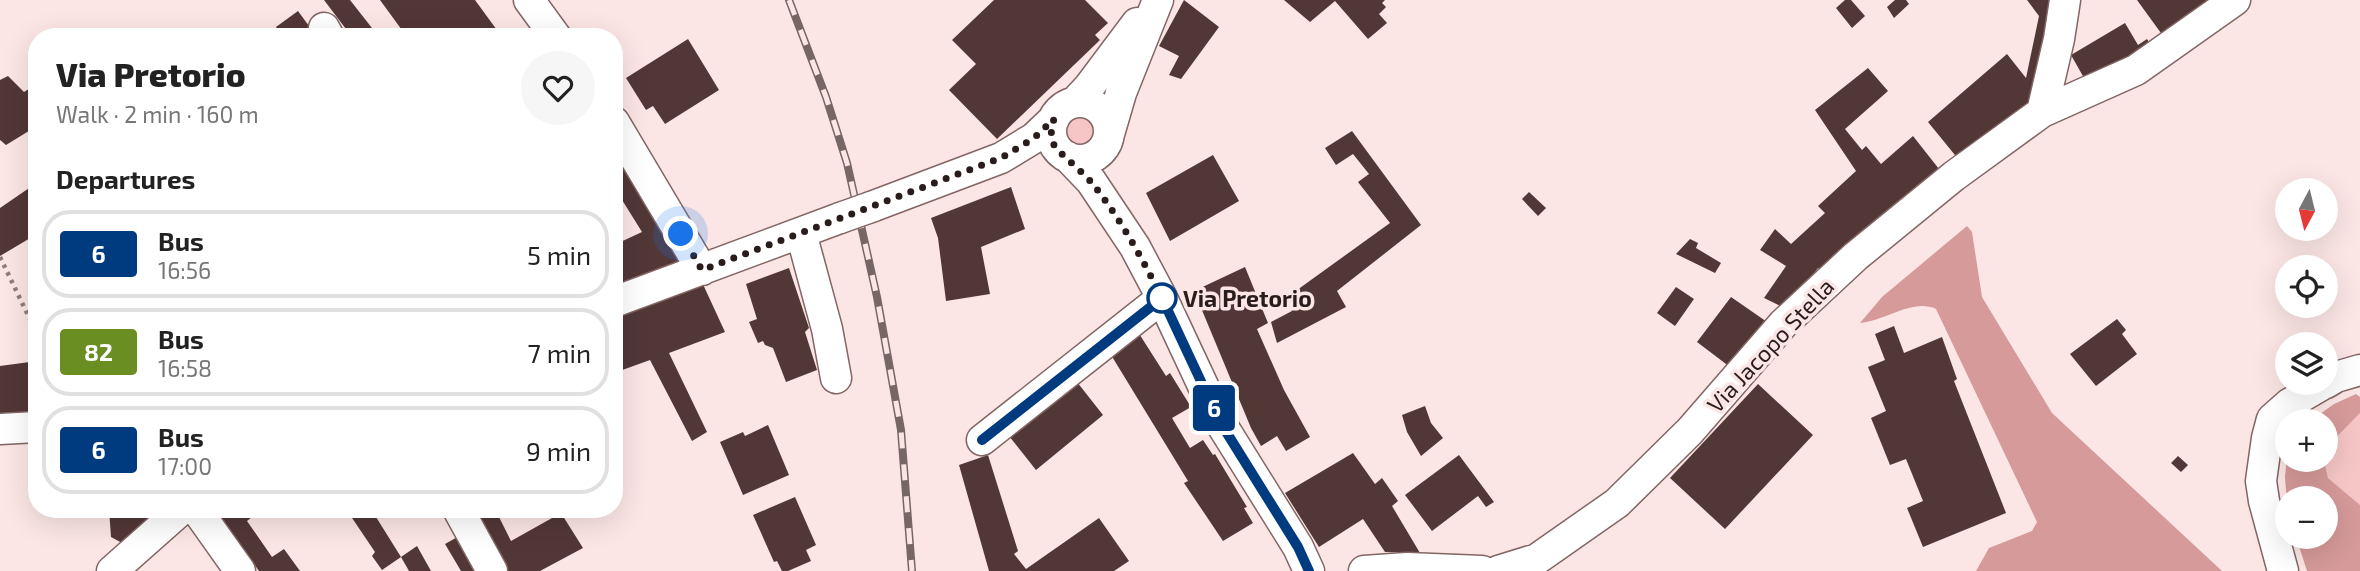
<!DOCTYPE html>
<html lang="en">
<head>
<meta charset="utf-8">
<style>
	:root { --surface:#fff; --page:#f6f6f6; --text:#222; --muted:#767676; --line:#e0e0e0 }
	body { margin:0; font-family:"Exo 2",sans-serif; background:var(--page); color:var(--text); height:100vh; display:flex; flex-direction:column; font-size:26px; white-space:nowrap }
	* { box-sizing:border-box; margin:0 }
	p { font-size:23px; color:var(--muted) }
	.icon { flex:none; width:38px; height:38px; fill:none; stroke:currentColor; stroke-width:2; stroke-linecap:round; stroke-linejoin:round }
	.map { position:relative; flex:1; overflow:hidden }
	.side { position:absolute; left:28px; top:28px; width:595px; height:490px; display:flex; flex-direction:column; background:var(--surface); border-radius:28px; box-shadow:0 7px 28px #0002 }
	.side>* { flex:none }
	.badge { padding:0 14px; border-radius:5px; font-size:24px; line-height:46px }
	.needle { width:46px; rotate:187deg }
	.fabs { position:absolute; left:2275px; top:178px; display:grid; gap:14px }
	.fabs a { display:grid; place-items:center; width:63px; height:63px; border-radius:50%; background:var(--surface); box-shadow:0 7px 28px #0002; font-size:35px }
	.you { position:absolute; width:35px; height:35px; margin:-18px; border:5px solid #fff; border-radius:50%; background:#1a73e8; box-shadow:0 0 0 10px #1a73e833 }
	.map>.badge { position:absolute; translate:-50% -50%; box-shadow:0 0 0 4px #fff }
	h2 { padding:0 28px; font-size:26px; line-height:63px }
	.round { display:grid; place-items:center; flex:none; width:74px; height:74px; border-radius:37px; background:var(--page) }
	.summary { display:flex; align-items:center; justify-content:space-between; height:119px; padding:0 28px }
	h1 { font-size:33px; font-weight:800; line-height:52px }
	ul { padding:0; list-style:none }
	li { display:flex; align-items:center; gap:21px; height:88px; margin:0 14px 10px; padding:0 14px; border:4px solid var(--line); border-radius:28px }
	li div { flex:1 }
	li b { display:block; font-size:26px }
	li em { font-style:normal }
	li .badge { min-width:77px; font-weight:700; text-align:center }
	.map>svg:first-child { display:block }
	.green { fill:#f5c6c5 }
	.forest { fill:#d59a99 }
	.building { fill:#523737 }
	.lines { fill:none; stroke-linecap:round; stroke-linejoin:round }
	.minor-casing { stroke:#826564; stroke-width:33 }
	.path { stroke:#8d7d7c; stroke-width:4.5; stroke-dasharray:3.5 5; stroke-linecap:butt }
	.minor { stroke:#fff; stroke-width:30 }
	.rail-casing { stroke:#766766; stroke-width:8 }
	.rail { stroke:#fbe6e5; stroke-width:5; stroke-dasharray:16; stroke-linecap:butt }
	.minor-bridge-casing { stroke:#826564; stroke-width:33; stroke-linecap:butt }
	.minor-bridge { stroke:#fff; stroke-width:30 }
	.line-casing { stroke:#fff; stroke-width:16 }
	.line { stroke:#003b80; stroke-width:10 }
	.walk { stroke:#291d1c; stroke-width:7; stroke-dasharray:0 12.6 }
	.stop-dot { fill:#fff; stroke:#003b80; stroke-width:3.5 }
	.labels { text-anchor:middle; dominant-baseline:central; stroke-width:7; stroke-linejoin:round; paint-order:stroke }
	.stop-label { font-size:23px; font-weight:bold; fill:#291d1c; stroke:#fbe6e5; text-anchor:start }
	.street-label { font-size:23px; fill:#291d1c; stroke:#fbe6e5 }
</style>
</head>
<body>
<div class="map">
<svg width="2360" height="571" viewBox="0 0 2360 571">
	<rect width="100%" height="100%" fill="#fbe6e5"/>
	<!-- green -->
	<path class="green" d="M1065 130a15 15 0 1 1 30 0a15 15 0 1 1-30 0Z
		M2360,413V505L2328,478L2324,460H2326V448Z"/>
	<!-- forest -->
	<path class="forest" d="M1967,226L1972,232L1982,297L2052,413L2222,571H1976L1989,548L2032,531L2037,522L1936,309C1913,298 1885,321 1860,323L1882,297Z
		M2356,394L2360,397V413L2326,448V422H2309L2334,404Z
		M2287,456V460H2324L2328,478L2360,505V571H2307L2296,537H2326V499H2287V504L2285,477Z"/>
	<!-- building -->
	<path class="building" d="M324,0H350L379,37H352Z
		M380,0H475L502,37H407Z
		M994,0H1085L1108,23L1095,35L1100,40L997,139L949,90L976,64L952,40Z
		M1184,0L1219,27L1181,79L1169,75L1179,56L1159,46Z
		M1284,0H1385L1382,3L1386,7L1379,14L1387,23L1368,39L1335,1L1310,22Z
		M1845,0H1851L1865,16L1852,28L1836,8Z
		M1895,0H1906L1909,4L1894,18L1887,7Z
		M2027,0H2060L2040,95L1959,160L1928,122L2007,54L2026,78L2039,16Z
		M2137,0H2227L2166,40Z
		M298,11L317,37H283L276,27Z
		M2125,23L2138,45L2147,39L2152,47L2088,85L2071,55Z
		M688,39L719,90L665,124L653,106L646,110L626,78Z
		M1868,68L1888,91L1845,129L1862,150L1866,146L1881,164L1913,136L1939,169L1866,229L1826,276L1818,268L1787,309L1764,298L1786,266L1760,250L1775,229L1791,244L1825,213L1818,206L1856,171L1815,110Z
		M8,76L24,92L32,87L37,94V126L6,145L0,140V80Z
		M1352,131L1421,225L1337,291L1346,307L1277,343L1271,322L1292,311L1286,298L1390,223L1358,182L1369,174L1353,154L1336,165L1325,148Z
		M614,142L685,263L614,292V245L642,232L614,187Z
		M1213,155L1239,201L1170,241L1146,193Z
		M35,184L37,187V234L0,256V208Z
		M1011,187L1025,229L981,247L990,294L946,301L938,238L931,218Z
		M1529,192L1546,208L1538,216L1522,199Z
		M1690,239L1698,243L1696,248L1721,263L1715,273L1676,254Z
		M1245,267L1268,323L1257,329L1284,390L1310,437L1286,451L1277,436L1261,446L1251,428L1194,291Z
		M789,268L809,328L805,332L817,370L786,382L773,348L765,345L763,341L758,343L749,322L757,319L746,284Z
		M701,280L725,332L669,353L707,432L692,441L650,360L614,373V309Z
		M1676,287L1694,299L1675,326L1657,313Z
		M1731,297L1770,324L1730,367L1697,342Z
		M2117,319L2126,330L2122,334L2137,354L2096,386L2070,354Z
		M1894,326L1904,353L1942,337L1957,379L1954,381L2006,513L1923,547L1907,508L1923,501L1906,459L1890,465L1871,418L1886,411L1868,367L1885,360L1875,334Z
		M1138,332L1166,376L1170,373L1191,407L1172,418L1190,448L1203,440L1213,455L1215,454L1247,507L1244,508L1253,523L1223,541L1184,483L1188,481L1108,350Z
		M37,361V418L0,419V366Z
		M1077,382L1103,415L1036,470L1009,436Z
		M1758,384L1813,435L1725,529L1670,478Z
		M1425,406L1431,423L1443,438L1421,456L1407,432L1402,415Z
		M768,425L789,475L743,495L720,442L743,432L745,436Z
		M1353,453L1375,484L1382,478L1398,501L1392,506L1420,553L1385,552L1363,519L1319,547L1285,493Z
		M988,455L1018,551L1014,554L1026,569L1099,518L1129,561L1114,571H989L959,465Z
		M1459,455L1494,502L1486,507L1478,496L1432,531L1405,495Z
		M2178,456L2188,465L2181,472L2171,463Z
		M795,497L816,545L806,550L811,561L788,571H782L777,561L774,562L753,515Z
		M109,509H168L124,544L111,537Z
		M214,509H262L247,521L272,557L284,549L300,571H259Z
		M346,509H371L401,557L417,546L431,571H409L401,557L382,570L372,556L375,552Z
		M464,509H495L511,541L561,513L583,548L540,571H497Z
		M461,535L483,571H461L445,544Z"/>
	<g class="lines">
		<!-- minor casing -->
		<g class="minor-casing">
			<path id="minor" d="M529,0L556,37
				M324,28L329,37
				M1075,102L1089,87L1137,23
				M1051 131a29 29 0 1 1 58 0a29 29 0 1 1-58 0Z
				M2042,112L2059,39L2065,0
				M614,122L702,270
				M1109,134L1121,93L1158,0
				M1068,157L1091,181L1135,247L1162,298L1220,422L1298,547L1309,571
				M871,207L1001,158L1034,138L1054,119
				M801,233L827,329L836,378
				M614,302L840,218
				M2326,383L2336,377L2360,370
				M0,429L37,427
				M982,440L1162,298
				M196,509L240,571
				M458,509L492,571
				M112,571L182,509
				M1364,571L1407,568L1482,571
				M1498,571L1537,559L1617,503L1690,431L1783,324L1856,256L1954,176L2042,112L2136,70L2235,0
				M2283,571L2264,501L2261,481L2267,438L2272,419L2289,404L2325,383"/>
		</g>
		<!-- path -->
		<path class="path" d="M0,257L37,334"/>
		<!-- minor -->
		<use href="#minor" class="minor"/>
		<!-- rail casing -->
		<g class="rail-casing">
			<path id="rail" d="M789,0L826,97L847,163L877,297L901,430L912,571"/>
		</g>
		<!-- rail -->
		<use href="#rail" class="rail"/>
		<!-- minor-bridge casing -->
		<g class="minor-bridge-casing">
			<path id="minor-bridge" d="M840,218L871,207"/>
		</g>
		<!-- minor-bridge -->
		<use href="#minor-bridge" class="minor-bridge"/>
	</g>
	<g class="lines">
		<!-- line casing -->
		<g class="line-casing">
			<path id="line" d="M982,440L1162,298L1220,422L1298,547L1309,571"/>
		</g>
		<!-- line -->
		<use href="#line" class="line"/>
		<!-- walk -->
		<path class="walk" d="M681,234L702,270L1001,158L1034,138L1054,119C1051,127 1050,136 1054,145C1060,154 1083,172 1092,183C1120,218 1142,258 1162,298"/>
	</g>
	<!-- markers -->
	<circle class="stop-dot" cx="1162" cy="298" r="14"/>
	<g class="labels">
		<!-- stop labels -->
		<g class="stop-label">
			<text x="1183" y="298">Via Pretorio</text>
		</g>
		<!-- street labels -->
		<g class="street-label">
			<text transform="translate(1770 345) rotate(-47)">Via Jacopo Stella</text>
		</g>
	</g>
</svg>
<div class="fabs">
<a><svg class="needle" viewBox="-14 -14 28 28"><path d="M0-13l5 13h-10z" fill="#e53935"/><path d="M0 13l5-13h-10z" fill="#767676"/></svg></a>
<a><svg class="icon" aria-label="locate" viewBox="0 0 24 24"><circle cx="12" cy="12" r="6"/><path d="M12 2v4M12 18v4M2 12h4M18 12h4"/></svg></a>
<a><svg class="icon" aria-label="layers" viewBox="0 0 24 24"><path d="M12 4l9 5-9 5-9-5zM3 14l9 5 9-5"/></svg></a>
<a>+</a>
<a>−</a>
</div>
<div class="you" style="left:681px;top:234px"></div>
<b class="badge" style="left:1214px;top:408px;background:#003b80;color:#fff">6</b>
<section class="side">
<div class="summary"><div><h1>Via Pretorio</h1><p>Walk · 2 min · 160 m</p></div><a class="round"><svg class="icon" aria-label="heart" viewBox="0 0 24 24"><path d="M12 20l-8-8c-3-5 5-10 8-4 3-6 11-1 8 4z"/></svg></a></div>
<h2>Departures</h2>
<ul>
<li><span class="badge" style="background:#003b80;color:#fff">6</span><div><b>Bus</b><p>16:56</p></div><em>5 min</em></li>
<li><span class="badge" style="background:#6b8e23;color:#fff">82</span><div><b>Bus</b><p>16:58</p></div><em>7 min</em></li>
<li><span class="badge" style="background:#003b80;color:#fff">6</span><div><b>Bus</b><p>17:00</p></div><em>9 min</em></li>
</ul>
</section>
</div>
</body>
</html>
